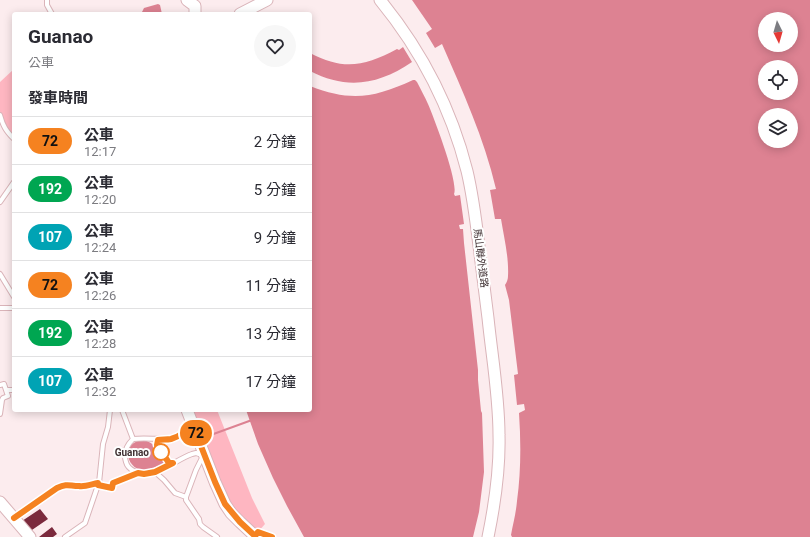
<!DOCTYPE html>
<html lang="zh-TW">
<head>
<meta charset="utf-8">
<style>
	:root { --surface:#fff; --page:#f7f7f7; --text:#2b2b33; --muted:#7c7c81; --line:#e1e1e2 }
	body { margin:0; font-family:Roboto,"Noto Sans TC",sans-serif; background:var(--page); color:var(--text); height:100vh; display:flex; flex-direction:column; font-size:15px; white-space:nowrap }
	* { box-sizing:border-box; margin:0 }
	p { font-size:13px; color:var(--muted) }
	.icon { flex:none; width:22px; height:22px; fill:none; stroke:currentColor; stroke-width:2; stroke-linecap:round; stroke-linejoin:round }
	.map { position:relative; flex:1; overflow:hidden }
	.details { position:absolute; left:12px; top:12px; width:300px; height:400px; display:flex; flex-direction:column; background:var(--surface); border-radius:4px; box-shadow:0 2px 10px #0003 }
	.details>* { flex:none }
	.badge { padding:0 8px; border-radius:13px; font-size:14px; line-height:26px }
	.needle { width:26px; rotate:175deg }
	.fabs { position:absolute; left:758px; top:12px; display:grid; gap:8px }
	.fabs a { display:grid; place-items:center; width:40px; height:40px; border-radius:50%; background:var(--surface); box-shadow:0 2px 10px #0003; font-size:20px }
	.map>.badge { position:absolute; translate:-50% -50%; box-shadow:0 0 0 2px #fff }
	h2 { padding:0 16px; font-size:15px; line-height:36px }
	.round { display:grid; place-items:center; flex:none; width:42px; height:42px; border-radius:21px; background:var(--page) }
	.headline { display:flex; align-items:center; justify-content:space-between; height:68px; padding:0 16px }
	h1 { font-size:19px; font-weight:700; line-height:30px }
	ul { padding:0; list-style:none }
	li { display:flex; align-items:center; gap:12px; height:48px; padding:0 16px; border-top:1px solid var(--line) }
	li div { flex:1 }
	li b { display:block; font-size:15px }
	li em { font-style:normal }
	li .badge { min-width:44px; font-weight:700; text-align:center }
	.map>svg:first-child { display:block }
	.green { fill:#feb6c1 }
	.water { fill:#dd8292; fill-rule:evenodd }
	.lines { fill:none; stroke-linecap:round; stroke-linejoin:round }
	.stream { stroke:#dd8292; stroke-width:2 }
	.building { fill:#7b2a3d }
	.lane-casing { stroke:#dab4b9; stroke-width:6 }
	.secondary-casing { stroke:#dab4b9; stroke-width:13 }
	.lane { stroke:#fff; stroke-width:4 }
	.secondary { stroke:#fff; stroke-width:11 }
	.line-casing { stroke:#fff; stroke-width:9 }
	.line { stroke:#f58220; stroke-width:6 }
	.stop-dot { fill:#fff; stroke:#f58220; stroke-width:2 }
	.labels { text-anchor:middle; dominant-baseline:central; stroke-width:4; stroke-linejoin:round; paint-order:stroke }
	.street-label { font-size:10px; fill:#403133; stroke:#fefefe }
	.stop-label { font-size:10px; font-weight:bold; fill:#403133; stroke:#fefefe; text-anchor:end }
</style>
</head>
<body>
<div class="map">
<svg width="810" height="537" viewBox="0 0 810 537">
	<rect width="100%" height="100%" fill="#fcecee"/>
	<!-- green -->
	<path class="green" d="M14,69V139L10,135L0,115V82Z
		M187,410H217L252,498L265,524L258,532L231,513Z"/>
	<!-- water -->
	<path class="water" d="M412,0H810V537H512L511,535C513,524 516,513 517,501C521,472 521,442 519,413L525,410L524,404L517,405L514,375L518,374L509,300L505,285C507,282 508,279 508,276C509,258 504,237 501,219H495L490,190L496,189C484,138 463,92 442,44L435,48L426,33L432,29ZM765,19H791V45H765ZM765,67H791V93H765ZM765,115H791V141H765Z
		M158,4L160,5L162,14H141L144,8Z
		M403,47L412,62C378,85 347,90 310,71V53C344,71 365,66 397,49L399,50Z
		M413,80H415L417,82C421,90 425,97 428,104C434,118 459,183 454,194L455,196L460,195L464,224L459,225L460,229H463L464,243L478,370V380L481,411L482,413L484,472L479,512L473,537H304L287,506L273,478L258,444L246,410H310V86C351,102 374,98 413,80Z
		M143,440C155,442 160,453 166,463C160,465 148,471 142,470C132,469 124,456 130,447C133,442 138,441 143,440Z"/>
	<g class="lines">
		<!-- stream -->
		<path class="stream" d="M208,436L252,420"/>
	</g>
	<!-- building -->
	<path class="building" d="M40,509L48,519L29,532L22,521Z
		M52,527L57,534L53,537H39Z"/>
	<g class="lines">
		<!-- lane casing -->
		<g class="lane-casing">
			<path id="lane" d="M47,0V5L52,14
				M0,115C3,126 6,131 14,139
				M0,202L14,182
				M0,274L14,297
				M0,308H14
				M0,385L4,384L6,390H14
				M122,410L133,439
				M0,414L2,400L3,398L8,396L6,390
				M192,426C173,446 156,436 133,439C127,445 123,453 126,462C127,466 130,469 134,471C153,482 174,460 192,454L196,453L202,455
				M160,439L158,440L157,445L169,463H173
				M203,456L196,470L186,497V500L199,519L200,524L203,527L217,537
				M155,472L164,480L175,493L186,497
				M98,483V485L112,487L113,483L138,473
				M15,518L57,488C69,483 68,486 79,486C85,487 93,484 99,483L103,444L108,427L110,410
				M255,536L258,532L262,534L271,537
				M65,537L85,523L98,485"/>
		</g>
		<!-- secondary casing -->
		<g class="secondary-casing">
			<path id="secondary" d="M187,0L195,6V14
				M380,0C421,50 451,108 467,171C473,196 476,221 479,246C482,270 485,294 488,318C492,357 499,396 499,435C500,470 495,503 488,537
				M240,14L267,0
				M187,410L215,482L225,504L231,513L240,522L255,536
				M0,502L30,537"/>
		</g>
		<!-- lane -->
		<use href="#lane" class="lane"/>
		<!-- secondary -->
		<use href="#secondary" class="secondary"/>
	</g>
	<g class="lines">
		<!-- line casing -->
		<g class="line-casing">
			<path id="line" d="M14,518L57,488C68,483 69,486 79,486C85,487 92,484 98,483V485L112,488L113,483L138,473L144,474L155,472L173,463H169L157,445L158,440C162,439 166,440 171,439C178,437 190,430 192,423L215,482L225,504L240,522L255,536L258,532L272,537"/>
		</g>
		<!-- line -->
		<use href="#line" class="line"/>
	</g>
	<!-- markers -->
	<circle class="stop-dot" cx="161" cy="452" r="8"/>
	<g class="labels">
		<!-- street labels -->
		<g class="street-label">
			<text transform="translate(481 258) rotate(83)">馬山聯外道路</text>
		</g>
		<!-- stop labels -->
		<g class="stop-label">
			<text x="149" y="452">Guanao</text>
		</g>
	</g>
</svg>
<div class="fabs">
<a><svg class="needle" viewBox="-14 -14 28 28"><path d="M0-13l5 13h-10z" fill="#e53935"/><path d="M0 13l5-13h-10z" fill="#7c7c81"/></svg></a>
<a><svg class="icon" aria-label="locate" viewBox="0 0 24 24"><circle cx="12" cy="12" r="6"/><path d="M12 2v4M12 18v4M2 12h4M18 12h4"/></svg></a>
<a><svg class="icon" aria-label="layers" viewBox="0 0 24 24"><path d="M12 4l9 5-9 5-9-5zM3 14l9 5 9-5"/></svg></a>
</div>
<b class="badge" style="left:196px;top:433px;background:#f58220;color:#111">72</b>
<section class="details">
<div class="headline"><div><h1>Guanao</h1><p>公車</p></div><a class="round"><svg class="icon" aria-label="heart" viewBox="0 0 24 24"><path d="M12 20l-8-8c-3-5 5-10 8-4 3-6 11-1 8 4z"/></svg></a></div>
<h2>發車時間</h2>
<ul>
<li><span class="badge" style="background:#f58220;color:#111">72</span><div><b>公車</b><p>12:17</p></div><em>2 分鐘</em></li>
<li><span class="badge" style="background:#00a651;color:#fff">192</span><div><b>公車</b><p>12:20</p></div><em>5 分鐘</em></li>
<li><span class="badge" style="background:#00a3b4;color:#fff">107</span><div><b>公車</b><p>12:24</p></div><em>9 分鐘</em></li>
<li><span class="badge" style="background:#f58220;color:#111">72</span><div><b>公車</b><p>12:26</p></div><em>11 分鐘</em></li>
<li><span class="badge" style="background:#00a651;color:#fff">192</span><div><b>公車</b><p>12:28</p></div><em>13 分鐘</em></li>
<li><span class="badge" style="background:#00a3b4;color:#fff">107</span><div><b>公車</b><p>12:32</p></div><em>17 分鐘</em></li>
</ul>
</section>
</div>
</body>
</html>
